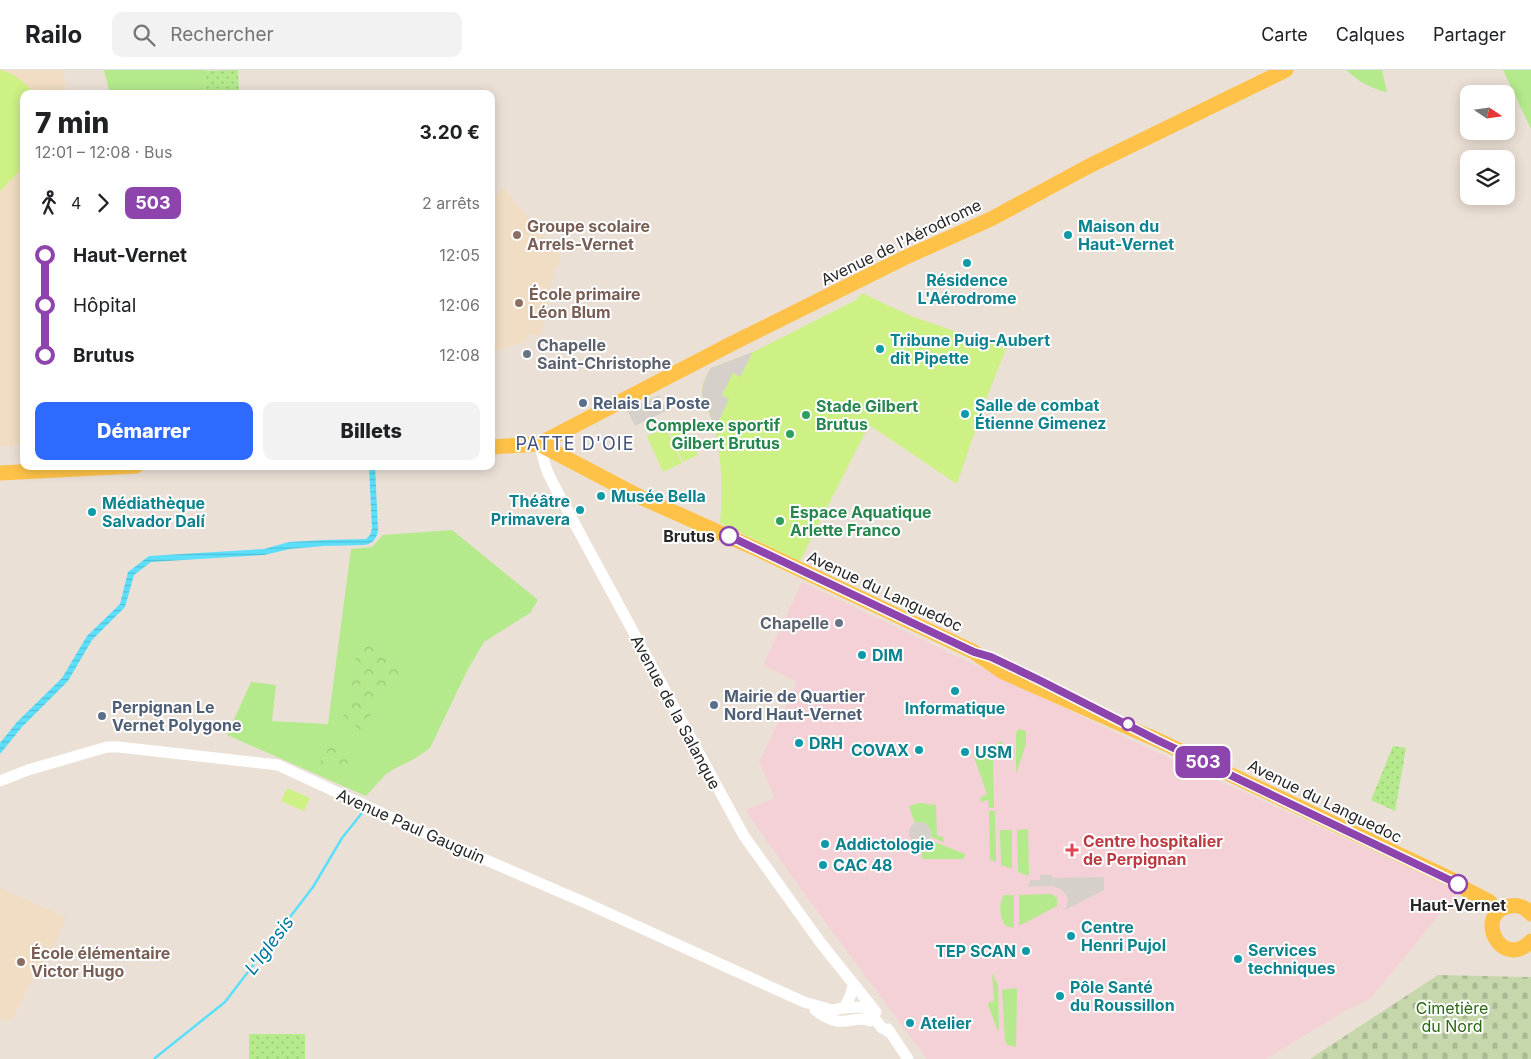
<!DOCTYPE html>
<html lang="fr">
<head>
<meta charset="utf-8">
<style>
	:root { --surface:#fff; --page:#f2f2f2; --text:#202124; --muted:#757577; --line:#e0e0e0; --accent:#2f6aff }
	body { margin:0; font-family:Inter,sans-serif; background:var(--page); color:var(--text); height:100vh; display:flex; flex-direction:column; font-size:19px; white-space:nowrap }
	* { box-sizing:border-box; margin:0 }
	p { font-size:16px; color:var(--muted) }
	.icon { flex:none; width:28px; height:28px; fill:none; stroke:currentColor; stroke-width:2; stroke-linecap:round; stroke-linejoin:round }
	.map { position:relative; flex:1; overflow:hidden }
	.panel { position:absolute; left:20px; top:20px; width:475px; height:380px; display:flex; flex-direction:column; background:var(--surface); border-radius:10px; box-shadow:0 2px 12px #0003 }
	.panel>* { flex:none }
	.badge { padding:0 10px; border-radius:8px; font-size:18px; line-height:32px }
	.needle { width:32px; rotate:103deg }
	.controls { position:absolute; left:1460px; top:15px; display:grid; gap:10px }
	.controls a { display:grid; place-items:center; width:55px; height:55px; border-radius:10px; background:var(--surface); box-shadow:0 2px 12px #0003; font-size:25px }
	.map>.badge { position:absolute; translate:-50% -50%; box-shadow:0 0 0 2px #fff }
	.legs { display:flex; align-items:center; gap:8px; height:55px; padding:0 15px; font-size:16px }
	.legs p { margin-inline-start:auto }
	.headline { display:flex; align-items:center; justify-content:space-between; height:85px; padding:0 15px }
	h1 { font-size:28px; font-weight:800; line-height:38px }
	.action { display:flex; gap:10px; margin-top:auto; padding:10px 15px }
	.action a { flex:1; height:58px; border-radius:10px; background:var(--accent); color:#fff; font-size:20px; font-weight:800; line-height:58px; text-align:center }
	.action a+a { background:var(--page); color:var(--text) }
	ul { padding:0 15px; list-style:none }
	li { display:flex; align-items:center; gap:18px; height:50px; font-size:19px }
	li i { display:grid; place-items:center; width:8px; height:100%; margin:0 6px; background:currentColor }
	li i::after { content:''; width:12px; height:12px; margin:-6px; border:4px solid; border-radius:50%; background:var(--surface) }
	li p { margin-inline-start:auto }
	li:first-child i { background:linear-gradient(#0000 50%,currentColor 0) }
	li:last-child i { background:linear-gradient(currentColor 50%,#0000 0) }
	header { display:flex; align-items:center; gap:30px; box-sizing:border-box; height:70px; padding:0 25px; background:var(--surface); border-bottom:1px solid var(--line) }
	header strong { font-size:24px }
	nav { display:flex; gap:28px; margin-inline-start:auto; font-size:18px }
	.search { width:350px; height:45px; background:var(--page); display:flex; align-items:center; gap:12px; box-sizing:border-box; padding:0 18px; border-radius:10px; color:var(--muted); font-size:19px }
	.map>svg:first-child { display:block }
	.education { fill:#f0ddc3 }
	.medical { fill:#f4d1d6 }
	.grass { fill:#b4e98c }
	.forest { fill:url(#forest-crowns) }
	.cemetery { fill:url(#cemetery-stones) }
	.park { fill:url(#park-dots) }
	.pitch { fill:#cef186 }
	.plaza { fill:#d6d0ca }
	.water { fill:url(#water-rules) }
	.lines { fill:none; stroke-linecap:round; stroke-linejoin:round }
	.stream { stroke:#5cdffa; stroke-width:2.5 }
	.minor { stroke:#fff; stroke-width:11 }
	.major { stroke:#fec248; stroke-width:15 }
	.line-1-casing { stroke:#fff; stroke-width:11 }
	.line-1 { stroke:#8e44ad; stroke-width:8 }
	.education-dot { fill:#8d6e63; stroke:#fff; stroke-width:2 }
	.culture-dot { fill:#0f9aa8; stroke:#fff; stroke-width:2 }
	.worship-dot { fill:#6b7280; stroke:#fff; stroke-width:2 }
	.service-dot { fill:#5c6f8a; stroke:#fff; stroke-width:2 }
	.leisure-dot { fill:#2e9e5b; stroke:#fff; stroke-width:2 }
	.stop-1-dot { fill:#fff; stroke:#8e44ad; stroke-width:2.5 }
	.health-dot { fill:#e0444e; stroke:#fff; stroke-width:2 }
	.labels { text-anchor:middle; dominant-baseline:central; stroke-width:4; stroke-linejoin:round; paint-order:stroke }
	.education-label { font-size:16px; font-weight:bold; fill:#785e54; stroke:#fff; text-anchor:start }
	.culture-label { font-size:16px; font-weight:bold; fill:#0d838f; stroke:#fff; text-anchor:start }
	.street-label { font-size:16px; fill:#272727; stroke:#fff }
	.worship-label { font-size:16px; font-weight:bold; fill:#5b616d; stroke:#fff; text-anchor:start }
	.service-label { font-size:16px; font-weight:bold; fill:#4e5e75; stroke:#fff; text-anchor:start }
	.leisure-label { font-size:16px; font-weight:bold; fill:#27864d; stroke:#fff; text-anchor:start }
	.stop-label { font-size:16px; font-weight:bold; fill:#272727; stroke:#fff; text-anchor:end }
	.health-label { font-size:16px; font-weight:bold; fill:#be3a42; stroke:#fff; text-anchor:start }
	.park-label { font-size:16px; fill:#2c6812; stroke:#fff }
	.neighbourhood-label { font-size:18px; letter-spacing:1px; fill:#44537b; stroke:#fff }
	.water-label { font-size:18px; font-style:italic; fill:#0079a1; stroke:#fff }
</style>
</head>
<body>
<header>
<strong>Railo</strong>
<div class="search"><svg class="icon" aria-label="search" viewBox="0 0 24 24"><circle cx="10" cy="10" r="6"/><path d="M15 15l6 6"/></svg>Rechercher</div>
<nav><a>Carte</a><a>Calques</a><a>Partager</a></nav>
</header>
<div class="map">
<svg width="1531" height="989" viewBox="0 0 1531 989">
	<defs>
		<pattern id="forest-crowns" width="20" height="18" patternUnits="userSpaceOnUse" patternTransform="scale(1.25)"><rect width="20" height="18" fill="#b4e98c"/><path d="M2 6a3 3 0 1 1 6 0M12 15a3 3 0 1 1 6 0" fill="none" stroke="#9bc879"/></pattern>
		<pattern id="cemetery-stones" width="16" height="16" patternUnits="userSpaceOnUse" patternTransform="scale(1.25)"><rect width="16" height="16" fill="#c5d7ab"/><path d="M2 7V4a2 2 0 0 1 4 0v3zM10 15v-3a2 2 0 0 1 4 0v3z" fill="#a9b993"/></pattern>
		<pattern id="park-dots" width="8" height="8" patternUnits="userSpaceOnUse" patternTransform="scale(1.25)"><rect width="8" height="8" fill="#b4e98c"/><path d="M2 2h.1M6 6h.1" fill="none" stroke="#9bc879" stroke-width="1.8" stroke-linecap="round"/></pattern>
		<pattern id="water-rules" width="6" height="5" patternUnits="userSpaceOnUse" patternTransform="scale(1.25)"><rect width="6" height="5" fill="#5cdffa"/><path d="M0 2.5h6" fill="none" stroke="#50bfd6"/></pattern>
	</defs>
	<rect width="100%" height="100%" fill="#ebe0d6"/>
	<!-- education -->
	<path class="education" d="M0,0H64L66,24H24V375L0,376Z
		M501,120H505L550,173L552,172L558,179L560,187L558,197H555L541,264L538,266L527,263L526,271L497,281H491V157L493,127Z
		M0,818L66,847L56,872L45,886L40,898L34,907L12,950L7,952L0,949Z"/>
	<!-- medical -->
	<path class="medical" d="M802,512L1154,681L1459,821L1370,929L1343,942L1266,989H927L803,822L745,740L775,728L759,692L797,612L763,595Z"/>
	<!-- grass -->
	<path class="grass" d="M104,0H208L203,1L205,24H110Z
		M1346,0H1382L1387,22C1370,19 1359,11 1346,0Z
		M1503,0H1531V59Z
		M452,460L538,530L530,543L484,572L467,601L430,678L416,688L394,699L386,704L366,726L227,665L251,612L276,615L272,651L328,654L351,479L372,477L383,465Z
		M1019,659L1026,661V674L1016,704V662Z
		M1002,671L1003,675L994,686L993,691L994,738H989L988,730L981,732L980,728L987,724L973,684H978L977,681L991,676L992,679L996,678L995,675Z
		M919,733L936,735L937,766L943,767L944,772L931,767V763L919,752L915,754L909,736Z
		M989,741H995L996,792L990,790Z
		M1028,759L1029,806L1018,802L1017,760Z
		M1000,760H1012V799L1001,795Z
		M930,770L965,784L964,789H922V774Z
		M1051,824L1057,828V836L1019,856V825Z
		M1004,825H1014V858L1006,856C1000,850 998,832 1004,825Z
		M992,903L998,915L999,960L998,961L988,935L989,932L994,931Z
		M1017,918L1016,977L1008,975L1005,971L1002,920Z"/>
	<!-- forest -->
	<path class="forest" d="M360,569L402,600L360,660L342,647L355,628L349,619Z
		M333,671L352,683L342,704L318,695Z"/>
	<!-- cemetery -->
	<path class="cemetery" d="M1438,905L1531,907V989H1310Z"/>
	<!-- park -->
	<path class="park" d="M238,0L239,24H205L203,1Z
		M1393,676L1406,678L1395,741L1371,730Z
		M249,964H305V989H249Z"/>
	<!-- pitch -->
	<path class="pitch" d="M0,0C15,3 25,13 35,24H24V97L0,121Z
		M862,223L911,246L1006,279L985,332L957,414L869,355L800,491L720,453C723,421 722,388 714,356C711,346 702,334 702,323C702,315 706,304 711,298L753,282L856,230Z
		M682,351L698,385L683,392L668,357Z
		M666,358L682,393L663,402L647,366Z
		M287,718L310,728L304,741L281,731Z"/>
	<!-- plaza -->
	<path class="plaza" d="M753,282L740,307L733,303L722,325L729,329L718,353H713L702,325L703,315L708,302L711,298Z
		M659,325L666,341L635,356L627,340Z
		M909 763a11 11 0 1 1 22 0a11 11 0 1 1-22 0Z
		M1040,805H1052V808L1104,807V820L1065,840L1068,831L1067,826L1062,820L1053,816L1028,817L1030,810H1040Z"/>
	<!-- water -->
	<path class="water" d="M369,396H375L378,460C377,468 373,474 364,475L324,476L290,479L264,485L151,492L134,505L125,537L92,570L68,611L22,657L0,684V673L17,652L62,608L87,566L120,534L128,502L149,486L264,479L289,472L324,470L366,469L370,465L372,459Z"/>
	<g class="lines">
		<!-- stream -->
		<path class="stream" d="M155,988L225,932L313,817L342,768L362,743"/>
		<!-- minor -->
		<path class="minor" d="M539,374L547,401L558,423L744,766L820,872L876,942
			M0,711L28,700L107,677H119L278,695L442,771L586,833L804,932L832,940L844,938L861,937L868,940L882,958L891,963
			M844,938L850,927L852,919
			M815,940C822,945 829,950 837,951C849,953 858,946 870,951
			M888,959L908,989"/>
		<!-- major -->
		<path class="major" d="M539,374L640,427L761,481L974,582L1003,602L1157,670
			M491,377L539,374L733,273L906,187L991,149L1089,96L1286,0
			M0,403L136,396
			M1149,666L1451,809L1467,820L1490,832L1496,844
			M1531,844C1526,838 1519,834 1510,836C1473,842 1500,902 1531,871"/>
	</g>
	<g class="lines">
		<!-- line-1 casing -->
		<g class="line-1-casing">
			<path id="line-1" d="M729,466L974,582L991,587L1039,610L1157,670L1458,814"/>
		</g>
		<!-- line-1 -->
		<use href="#line-1" class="line-1"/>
	</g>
	<!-- markers -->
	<g class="education-dot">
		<circle cx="517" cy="165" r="5"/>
		<circle cx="519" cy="233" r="5"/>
		<circle cx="21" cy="892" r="5"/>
	</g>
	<g class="culture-dot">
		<circle cx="1068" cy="165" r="5"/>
		<circle cx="967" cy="193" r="5"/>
		<circle cx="880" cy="279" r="5"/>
		<circle cx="965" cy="344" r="5"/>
		<circle cx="601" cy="426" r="5"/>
		<circle cx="580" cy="440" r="5"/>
		<circle cx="92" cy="442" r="5"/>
		<circle cx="862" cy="585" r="5"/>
		<circle cx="955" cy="621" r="5"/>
		<circle cx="799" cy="673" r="5"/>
		<circle cx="919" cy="680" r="5"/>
		<circle cx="965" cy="682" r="5"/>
		<circle cx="825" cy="774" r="5"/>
		<circle cx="823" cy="795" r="5"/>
		<circle cx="1071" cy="866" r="5"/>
		<circle cx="1026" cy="881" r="5"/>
		<circle cx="1238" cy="889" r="5"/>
		<circle cx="1060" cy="926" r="5"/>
		<circle cx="910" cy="953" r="5"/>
	</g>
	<g class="worship-dot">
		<circle cx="527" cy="284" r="5"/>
		<circle cx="839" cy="553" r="5"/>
	</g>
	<g class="service-dot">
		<circle cx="583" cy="333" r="5"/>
		<circle cx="714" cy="635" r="5"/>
		<circle cx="102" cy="646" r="5"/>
	</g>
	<g class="leisure-dot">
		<circle cx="806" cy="345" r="5"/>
		<circle cx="790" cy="364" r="5"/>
		<circle cx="780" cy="451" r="5"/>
	</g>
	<g class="stop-1-dot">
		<circle cx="729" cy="466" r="9"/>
		<circle cx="1128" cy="654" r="6"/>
		<circle cx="1458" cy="814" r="9"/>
	</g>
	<path class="health-dot" d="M1069.5 772.5h5v5h5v5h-5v5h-5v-5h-5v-5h5z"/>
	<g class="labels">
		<!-- education labels -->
		<g class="education-label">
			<text x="527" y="156">Groupe scolaire<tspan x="527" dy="18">Arrels-Vernet</tspan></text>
			<text x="529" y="224">École primaire<tspan x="529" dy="18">Léon Blum</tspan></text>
			<text x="31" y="883">École élémentaire<tspan x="31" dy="18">Victor Hugo</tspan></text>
		</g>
		<!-- culture labels -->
		<g class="culture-label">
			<text x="1078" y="156">Maison du<tspan x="1078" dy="18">Haut-Vernet</tspan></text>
			<text x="967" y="210" text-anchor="middle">Résidence<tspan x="967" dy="18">L'Aérodrome</tspan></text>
			<text x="890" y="270">Tribune Puig-Aubert<tspan x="890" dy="18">dit Pipette</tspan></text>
			<text x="975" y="335">Salle de combat<tspan x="975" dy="18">Étienne Gimenez</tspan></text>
			<text x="611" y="426">Musée Bella</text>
			<text x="570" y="431" text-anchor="end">Théâtre<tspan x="570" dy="18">Primavera</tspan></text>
			<text x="102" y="433">Médiathèque<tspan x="102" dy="18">Salvador Dalí</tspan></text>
			<text x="872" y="585">DIM</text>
			<text x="955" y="638" text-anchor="middle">Informatique</text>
			<text x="809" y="673">DRH</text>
			<text x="909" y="680" text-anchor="end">COVAX</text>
			<text x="975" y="682">USM</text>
			<text x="835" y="774">Addictologie</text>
			<text x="833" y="795">CAC 48</text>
			<text x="1081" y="857">Centre<tspan x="1081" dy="18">Henri Pujol</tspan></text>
			<text x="1248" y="880">Services<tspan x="1248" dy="18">techniques</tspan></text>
			<text x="1016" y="881" text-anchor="end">TEP SCAN</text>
			<text x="1070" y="917">Pôle Santé<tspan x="1070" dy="18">du Roussillon</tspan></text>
			<text x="920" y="953">Atelier</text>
		</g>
		<!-- street labels -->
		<g class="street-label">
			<text transform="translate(901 172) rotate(-26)">Avenue de l'Aérodrome</text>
			<text transform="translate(885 521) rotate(25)">Avenue du Languedoc</text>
			<text transform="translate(676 642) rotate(62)">Avenue de la Salanque</text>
			<text transform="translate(1325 731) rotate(26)">Avenue du Languedoc</text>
			<text transform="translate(411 756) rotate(24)">Avenue Paul Gauguin</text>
		</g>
		<!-- worship labels -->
		<g class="worship-label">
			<text x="537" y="275">Chapelle<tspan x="537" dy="18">Saint-Christophe</tspan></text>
			<text x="829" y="553" text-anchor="end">Chapelle</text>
		</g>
		<!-- service labels -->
		<g class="service-label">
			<text x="593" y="333">Relais La Poste</text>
			<text x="724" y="626">Mairie de Quartier<tspan x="724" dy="18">Nord Haut-Vernet</tspan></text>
			<text x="112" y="637">Perpignan Le<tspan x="112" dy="18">Vernet Polygone</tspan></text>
		</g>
		<!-- leisure labels -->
		<g class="leisure-label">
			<text x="816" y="336">Stade Gilbert<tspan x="816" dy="18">Brutus</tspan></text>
			<text x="780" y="355" text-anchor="end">Complexe sportif<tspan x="780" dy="18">Gilbert Brutus</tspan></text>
			<text x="790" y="442">Espace Aquatique<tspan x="790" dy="18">Arlette Franco</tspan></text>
		</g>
		<!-- stop labels -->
		<g class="stop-label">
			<text x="715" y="466">Brutus</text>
			<text x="1458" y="835" text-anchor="middle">Haut-Vernet</text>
		</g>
		<!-- health labels -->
		<g class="health-label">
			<text x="1083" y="771">Centre hospitalier<tspan x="1083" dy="18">de Perpignan</tspan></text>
		</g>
		<!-- park labels -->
		<g class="park-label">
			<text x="1452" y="938">Cimetière<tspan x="1452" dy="18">du Nord</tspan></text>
		</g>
		<!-- neighbourhood labels -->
		<g class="neighbourhood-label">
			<text x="575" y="373">PATTE D'OIE</text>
		</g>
		<!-- water labels -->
		<g class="water-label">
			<text transform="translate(269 875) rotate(-53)">L'Iglesis</text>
		</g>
	</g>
</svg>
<div class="controls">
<a><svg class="needle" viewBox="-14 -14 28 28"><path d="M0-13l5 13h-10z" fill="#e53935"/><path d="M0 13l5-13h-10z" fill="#757577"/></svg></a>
<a><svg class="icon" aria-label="layers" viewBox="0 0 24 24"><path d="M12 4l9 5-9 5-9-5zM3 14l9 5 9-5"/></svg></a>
</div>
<b class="badge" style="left:1203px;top:692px;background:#8e44ad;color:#fff">503</b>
<section class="panel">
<div class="headline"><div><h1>7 min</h1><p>12:01 – 12:08 · Bus</p></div><b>3.20 €</b></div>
<div class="legs"><svg class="icon" aria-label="walk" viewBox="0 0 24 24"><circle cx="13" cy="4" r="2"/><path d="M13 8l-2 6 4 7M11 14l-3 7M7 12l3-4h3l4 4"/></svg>4<svg class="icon" aria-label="forward" viewBox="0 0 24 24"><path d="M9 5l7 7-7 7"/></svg><b class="badge" style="background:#8e44ad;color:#fff">503</b><p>2 arrêts</p></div>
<ul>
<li><i style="color:#8e44ad"></i><b>Haut-Vernet</b><p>12:05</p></li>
<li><i style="color:#8e44ad"></i><span>Hôpital</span><p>12:06</p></li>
<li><i style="color:#8e44ad"></i><b>Brutus</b><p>12:08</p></li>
</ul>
<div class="action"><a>Démarrer</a><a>Billets</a></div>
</section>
</div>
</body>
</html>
